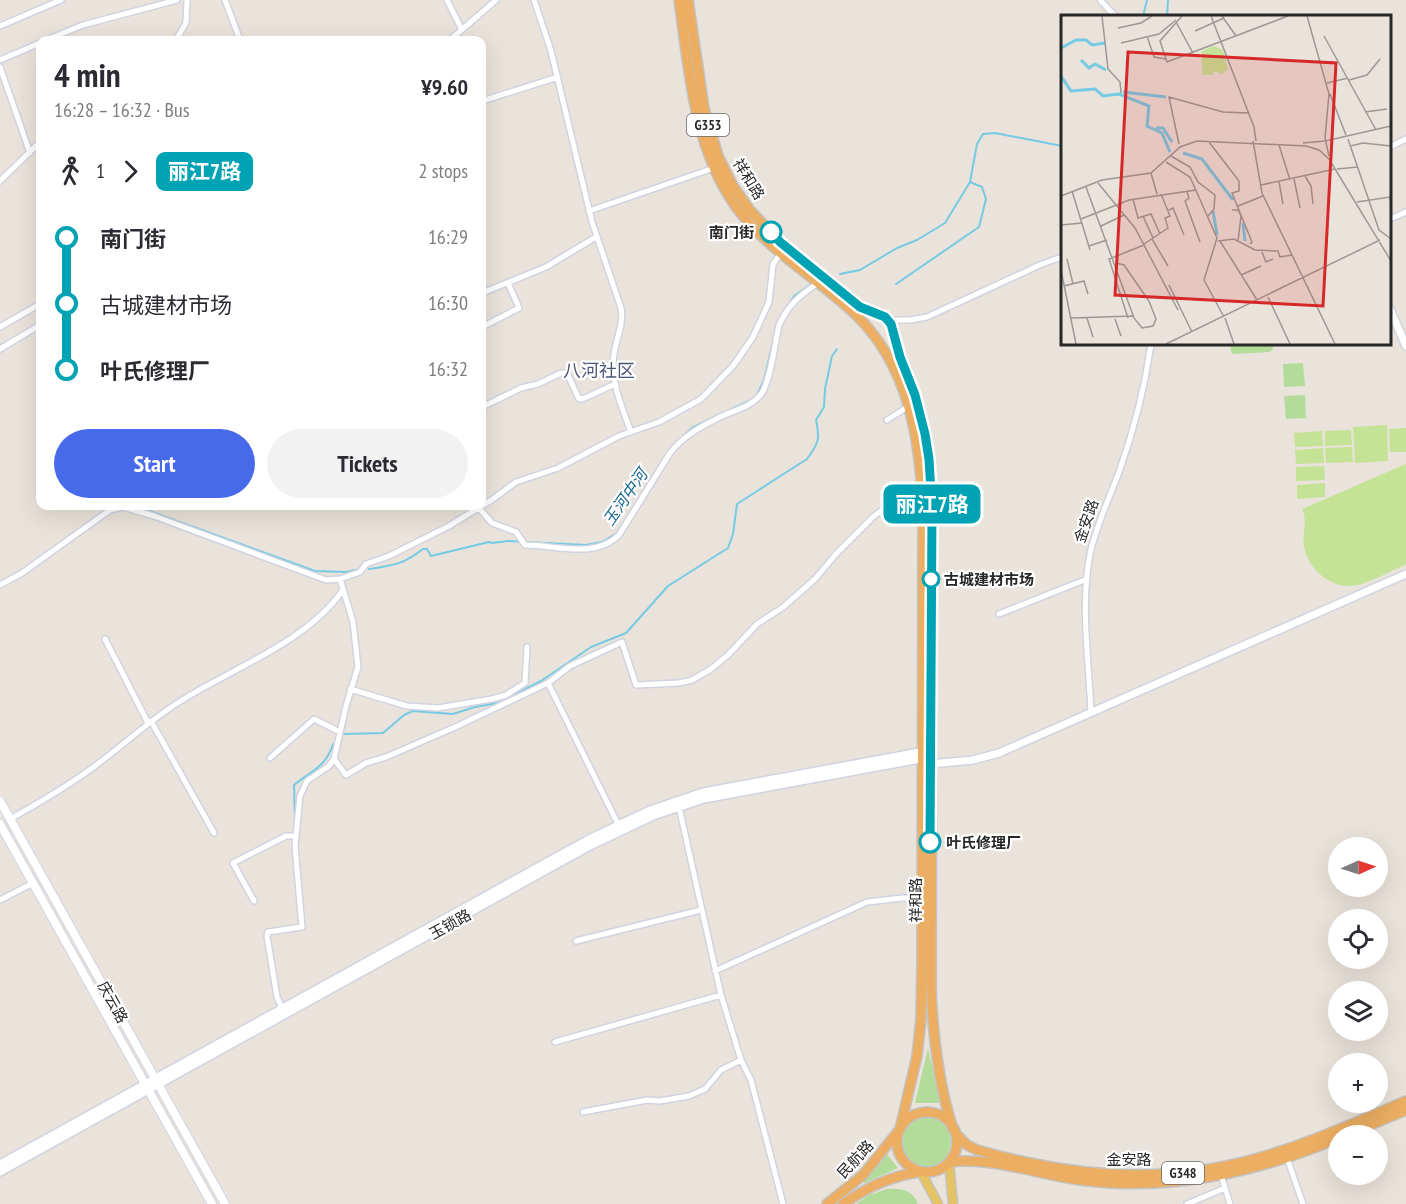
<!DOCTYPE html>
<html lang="en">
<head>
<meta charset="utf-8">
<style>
	:root { --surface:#fff; --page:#f2f2f3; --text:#2b2b33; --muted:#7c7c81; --accent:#476aeb }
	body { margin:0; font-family:"PT Sans Narrow","Noto Sans SC",sans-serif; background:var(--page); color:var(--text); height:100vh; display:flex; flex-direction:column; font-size:22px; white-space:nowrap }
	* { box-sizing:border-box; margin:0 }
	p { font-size:20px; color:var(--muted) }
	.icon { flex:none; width:33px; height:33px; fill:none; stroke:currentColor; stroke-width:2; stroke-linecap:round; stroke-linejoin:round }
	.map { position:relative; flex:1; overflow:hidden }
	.side { position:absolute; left:36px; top:36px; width:450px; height:474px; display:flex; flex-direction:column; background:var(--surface); border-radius:12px; box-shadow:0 6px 24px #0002 }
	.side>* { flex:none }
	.badge { padding:0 12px; border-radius:9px; font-size:21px; line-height:39px }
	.needle { width:39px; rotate:87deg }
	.tools { position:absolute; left:1328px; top:837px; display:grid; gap:12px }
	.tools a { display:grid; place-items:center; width:60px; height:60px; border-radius:50%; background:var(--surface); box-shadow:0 6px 24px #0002; font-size:30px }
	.map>.badge { position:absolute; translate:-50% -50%; box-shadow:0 0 0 3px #fff }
	.legs { display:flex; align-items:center; gap:9px; height:66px; padding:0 18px; font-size:20px }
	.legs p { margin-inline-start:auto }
	.head { display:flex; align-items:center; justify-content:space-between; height:102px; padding:0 18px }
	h1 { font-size:33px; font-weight:700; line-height:45px }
	.action { display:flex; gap:12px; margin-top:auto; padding:12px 18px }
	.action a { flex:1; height:69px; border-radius:36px; background:var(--accent); color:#fff; font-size:24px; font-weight:700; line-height:69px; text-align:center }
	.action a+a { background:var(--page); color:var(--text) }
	ul { padding:0 18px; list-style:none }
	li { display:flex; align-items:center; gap:21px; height:66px; font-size:22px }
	li i { display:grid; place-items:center; width:9px; height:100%; margin:0 8px; background:currentColor }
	li i::after { content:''; width:15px; height:15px; margin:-8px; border:4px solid; border-radius:50%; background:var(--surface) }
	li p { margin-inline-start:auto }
	li:first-child i { background:linear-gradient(#0000 50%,currentColor 0) }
	li:last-child i { background:linear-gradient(currentColor 50%,#0000 0) }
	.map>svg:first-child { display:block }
	.green { fill:#b3dc9b }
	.pitch { fill:#c5e397 }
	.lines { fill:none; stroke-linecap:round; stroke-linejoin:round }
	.stream { stroke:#75cae4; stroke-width:2 }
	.minor-casing { stroke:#d0d4e0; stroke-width:8 }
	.tertiary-casing { stroke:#d0d4e0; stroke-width:10 }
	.secondary-casing { stroke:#d0d4e0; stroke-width:10 }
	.primary-casing { stroke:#c3c3c3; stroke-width:11 }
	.trunk-casing { stroke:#c3c3c3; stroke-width:12 }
	.minor { stroke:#fff; stroke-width:5 }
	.tertiary { stroke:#fff; stroke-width:7 }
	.secondary { stroke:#fff; stroke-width:8 }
	.primary { stroke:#e5c365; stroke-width:8 }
	.trunk { stroke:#ebae62; stroke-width:9 }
	.line-1-casing { stroke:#fff; stroke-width:14 }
	.line-1 { stroke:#00a3b4; stroke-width:9 }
	.stop-1-dot { fill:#fff; stroke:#00a3b4; stroke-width:3 }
	.labels { text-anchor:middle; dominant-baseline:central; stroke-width:4.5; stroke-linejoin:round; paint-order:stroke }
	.shield { fill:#fff; stroke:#686868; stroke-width:1.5 }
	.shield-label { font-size:14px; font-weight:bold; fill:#282828 }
	.street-label { font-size:15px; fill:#282828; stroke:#fff }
	.stop-label { font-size:15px; font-weight:bold; fill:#282828; stroke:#fff; text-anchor:start }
	.water-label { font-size:16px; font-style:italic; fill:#18688d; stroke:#fff }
	.quarter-label { font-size:18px; fill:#4d5575; stroke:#fff }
	.inset-river { fill:none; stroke:#75cae4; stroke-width:3 }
	.inset-road { fill:none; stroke:#9c9893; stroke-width:1.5 }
	.view { fill:#d62828; fill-opacity:0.15; stroke:#d62828; stroke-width:3 }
	.inset-edge { fill:none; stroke:#282828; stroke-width:3 }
</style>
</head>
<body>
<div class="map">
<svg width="1406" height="1204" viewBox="0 0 1406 1204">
	<rect width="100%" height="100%" fill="#e9e3db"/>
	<!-- green -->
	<path class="green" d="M1230,344H1272L1273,349L1270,352L1233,354L1231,352Z
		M1303,363L1305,386L1284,387L1283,364Z
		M1305,395L1306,418L1286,419L1284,396Z
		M928,1048L940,1102V1103H915Z
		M901 1142a25 25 0 1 1 50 0a25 25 0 1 1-50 0Z
		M886,1153L898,1168L865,1183L863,1182Z
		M887,1189C901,1188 913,1190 918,1204H856L869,1195Z"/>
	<!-- pitch -->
	<path class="pitch" d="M1387,425L1388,461L1355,463L1353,427Z
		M1406,428V452H1390L1389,429Z
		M1351,430L1352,445L1325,446V431Z
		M1322,431L1323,446L1295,447L1294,433Z
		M1352,447L1353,462L1326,463L1325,448Z
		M1323,448L1324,463L1296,464L1295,450Z
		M1406,464V564C1391,571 1375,580 1358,585C1335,591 1310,572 1305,550C1300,534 1309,524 1302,509Z
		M1324,466L1325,480L1296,481V467Z
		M1325,483V497L1297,499V485Z"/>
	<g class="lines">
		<!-- stream -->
		<path class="stream" d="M1143,16L1147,0
			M1167,16L1168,0
			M840,274L860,270L897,248L917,240L945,223L970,182L977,144L983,134L995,133L1062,146
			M896,284L979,227L986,199L982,187L970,182
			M785,310L794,296L810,285
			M757,395L764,380L776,329
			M726,412L751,400
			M678,441L692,428L718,415
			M136,506L315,571L346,572L356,570
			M369,569C395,565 402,565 423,549H427L431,556L489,542L492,543L508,541L586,545L602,542L617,533
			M344,734L383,733L404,715L413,711L453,714L475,707L498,703L541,681L591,647L626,633L668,586L728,548L733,534L737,504L807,459C819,443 820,439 816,420L824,407L825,389L832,356L837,349
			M295,819L294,785C311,771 326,767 333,744"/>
		<!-- minor casing -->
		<g class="minor-casing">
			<path id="minor" d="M225,0L240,40
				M447,0L462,30
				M534,0L551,51L592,222L621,308C624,324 616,339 614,354C610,382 622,407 631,432
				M1101,1L1115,16
				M0,26L61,0
				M46,40L83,25L177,0
				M176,40L186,23L187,0
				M450,40L496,0
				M0,60L40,43
				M0,67L30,153
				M482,101L558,77
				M1390,147L1406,139
				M0,181L40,142
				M589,211L714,168
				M1390,219L1406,212
				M482,293L546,267L596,237
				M888,320H910L927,317L1042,264L1062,257
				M0,327L40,304
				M482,327L519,308L508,283
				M0,349L40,325
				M482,407L521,388L538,384L561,373H567L579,399L585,398L615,384
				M887,420L909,406
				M479,508L492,523L516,532L525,545C555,545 596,559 619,535L670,453C684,435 702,426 722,416C736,410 753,406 762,393C771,378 775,343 779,325C789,304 799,296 818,283
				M0,585L22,573L110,510L123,507L154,516L326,580L340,579L360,572L366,564L389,556L449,526L493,499L516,482L558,468L619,436L659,422L701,399L733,366L753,337L769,302L773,264L781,253
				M999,614L1087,579
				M105,639L148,723
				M548,683L618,824
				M350,689L407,706L438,708L492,699L506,695L525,683L527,647
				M1091,713C1089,661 1080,606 1090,554C1096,526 1109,499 1119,472C1134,430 1145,387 1151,344
				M151,721L214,833
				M270,758L314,719L340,732
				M334,759L346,775L366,763L386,757L453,728L548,683L570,666L622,642L636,685L679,683L692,680L711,669L728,655L757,624L782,608L815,579L836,554L874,516L899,498L923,496
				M679,807L721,995L741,1060L751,1080L783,1204
				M10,819C37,804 63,789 88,771C119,749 146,723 179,702C232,668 306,643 343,590
				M0,900L33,883
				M254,901L233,863L286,836H296
				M576,941L701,910
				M715,971L867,902L903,898H922
				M282,1008L277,997L267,936L268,932L302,927L295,846L300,796L307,781L329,766L334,759L346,706L358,667L353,622L340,579
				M555,1042L721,995
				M583,1112L647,1100L660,1101L689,1096L705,1089L721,1070L741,1060
				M1287,1158L1303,1204
				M1225,1188L1230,1204
				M1187,1204L1225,1188L1221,1175"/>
		</g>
		<!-- tertiary casing -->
		<g class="tertiary-casing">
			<path id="tertiary" d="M1390,309L1406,346
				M930,764L973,760L999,753L1406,574
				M0,1164L587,840L650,810L703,792L925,751
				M0,1172L590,846L653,816L704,799L926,758"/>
		</g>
		<!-- secondary casing -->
		<g class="secondary-casing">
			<path id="secondary" d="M0,801L225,1204
				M0,824L212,1204"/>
		</g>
		<!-- primary casing -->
		<g class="primary-casing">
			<path id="primary" d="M949,1162L953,1204
				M921,1172L938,1204"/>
		</g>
		<!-- trunk casing -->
		<g class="trunk-casing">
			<path id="trunk" d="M679,0C689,69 693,144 734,204C765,249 815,276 854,313C909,365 920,439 923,509L922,963L921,1019L917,1056L900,1129L863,1175L827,1204
				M688,0L704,108L718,156L733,186L749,209L780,242L860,307L885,317L893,327L900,357L915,395L925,434L929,459L932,509L931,988C933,1036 938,1083 953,1129
				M897 1142a30 30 0 1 1 60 0a30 30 0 1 1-60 0Z
				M956,1134L967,1145L977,1150C1080,1179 1175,1186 1278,1152C1322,1138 1364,1119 1406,1101
				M1344,1136L1406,1110
				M949,1162C993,1157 1036,1174 1080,1180C1167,1192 1257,1173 1338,1138
				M843,1204C868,1187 888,1177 919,1172"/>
		</g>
		<!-- minor -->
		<use href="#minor" class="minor"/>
		<!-- tertiary -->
		<use href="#tertiary" class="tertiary"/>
		<!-- secondary -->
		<use href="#secondary" class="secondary"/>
		<!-- primary -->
		<use href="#primary" class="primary"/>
		<!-- trunk -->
		<use href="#trunk" class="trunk"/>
	</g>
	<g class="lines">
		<!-- line-1 casing -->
		<g class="line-1-casing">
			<path id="line-1" d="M771,232L780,242L860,307L885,317L891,324L900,357L915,395L925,434L929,459L932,509L930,842"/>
		</g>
		<!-- line-1 -->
		<use href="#line-1" class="line-1"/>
	</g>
	<!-- markers -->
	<g class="stop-1-dot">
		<circle cx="771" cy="232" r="10"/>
		<circle cx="931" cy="579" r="8"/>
		<circle cx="930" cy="842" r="10"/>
	</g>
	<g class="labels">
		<!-- shield labels -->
		<g class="shield">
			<rect x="687" y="114" width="42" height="22" rx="4.5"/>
			<rect x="1162" y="1162" width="42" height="22" rx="4.5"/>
		</g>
		<g class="shield-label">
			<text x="708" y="125">G353</text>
			<text x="1183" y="1173">G348</text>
		</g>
		<!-- street labels -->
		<g class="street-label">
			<text transform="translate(749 179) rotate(58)">祥和路</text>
			<text transform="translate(1086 521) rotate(-71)">金安路</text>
			<text transform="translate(915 900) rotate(-90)">祥和路</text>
			<text transform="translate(450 924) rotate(-29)">玉锁路</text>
			<text transform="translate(113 1002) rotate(61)">庆云路</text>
			<text transform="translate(855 1159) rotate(-47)">民航路</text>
			<text x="1129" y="1159">金安路</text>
		</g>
		<!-- stop labels -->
		<g class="stop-label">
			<text x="754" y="232" text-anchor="end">南门街</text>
			<text x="944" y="579">古城建材市场</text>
			<text x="946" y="842">叶氏修理厂</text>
		</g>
		<!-- water labels -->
		<g class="water-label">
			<text transform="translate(625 497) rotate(-55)">玉河中河</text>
		</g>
		<!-- quarter labels -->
		<g class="quarter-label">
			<text x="599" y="370">八河社区</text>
		</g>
	</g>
	<!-- overview -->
	<g transform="translate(1061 15)">
		<rect width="330" height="330" fill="#e9e3db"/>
		<path d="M153,31L162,35L167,54L161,59L153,56L152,60H141V36Z" fill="#c5e397"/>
		<path class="inset-river" d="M0,33L15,25H25L31,30L44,28M20,45L28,53L34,49L45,55M0,61L10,76L34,74L42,81L58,79L88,91L86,111L101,118L109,137M62,77L105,82M95,113H102L111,127M122,138L141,144L172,185M152,196L156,220M182,208L184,226"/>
		<path class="inset-road" d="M41,1L47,54L59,67L60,78M121,1L99,26L106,47L227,1M150,1L193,112L195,126M161,1L175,21M246,1L268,79L264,123L268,141M115,7L132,38M57,13L80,8L91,1M134,16L163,3M86,21L93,42L105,44M263,21L315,115M60,28L98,19L115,5M288,65L306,60L319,44M266,68L287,63M269,79L285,120M304,97L326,94M287,124L318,215L330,224M192,126L201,178L274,329M264,126L330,111M148,127L178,166V176L171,178L191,227L189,229M242,128L264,126M118,129L108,82L162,97L187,98M218,130L229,165M289,131L302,128L330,131M110,141L129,152L137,167L154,180L153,194L147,201M105,147L129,162L156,223L143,265L163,302M276,154L297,152M90,158L96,179M244,161L250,171L252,189M233,164L239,193M218,167L222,189M37,168L74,213L117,295M200,170L274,154M25,172L73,303L81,313L92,311L95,304L88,286L63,250L55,248M11,176L29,235M126,177L128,183L124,186L139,227M0,181L41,165L90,158L119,132L136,126L245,131L258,135L268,144L330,246M72,184L77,203L90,199L99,219M296,187L329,182L330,189M177,191L202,181M108,195L112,193L123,220M171,195H177L180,201L177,226M82,201L92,223M20,204L68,185L135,175M0,210L21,208M40,211L63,200M91,224L107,251M157,226L173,224L194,235L217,236L219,242L231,240M159,226L196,285M83,229L107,213L104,203L109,201L100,179M28,231L46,225M201,237L205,247L212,244M6,244L12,269M0,255L15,329M180,260L200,251M108,270L131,317M3,271L23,266L27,279M207,282L229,329M10,303L73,301M26,303L32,322M67,303L48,244L83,230M164,303L173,329M54,304L60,321M105,329L319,225"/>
		<path class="view" d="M67,37L275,48L262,291L54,280Z"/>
		<rect width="330" height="330" class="inset-edge"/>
	</g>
</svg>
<div class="tools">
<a><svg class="needle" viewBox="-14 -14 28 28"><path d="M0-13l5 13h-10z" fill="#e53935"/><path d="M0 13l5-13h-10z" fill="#7c7c81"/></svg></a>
<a><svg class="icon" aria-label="locate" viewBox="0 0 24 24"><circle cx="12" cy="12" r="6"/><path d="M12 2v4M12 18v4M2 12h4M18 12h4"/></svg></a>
<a><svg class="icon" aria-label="layers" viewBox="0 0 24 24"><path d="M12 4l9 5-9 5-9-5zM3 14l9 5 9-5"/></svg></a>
<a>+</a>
<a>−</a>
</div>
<b class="badge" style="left:932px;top:504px;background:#00a3b4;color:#fff">丽江7路</b>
<section class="side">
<div class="head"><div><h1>4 min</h1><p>16:28 – 16:32 · Bus</p></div><b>¥9.60</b></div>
<div class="legs"><svg class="icon" aria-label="walk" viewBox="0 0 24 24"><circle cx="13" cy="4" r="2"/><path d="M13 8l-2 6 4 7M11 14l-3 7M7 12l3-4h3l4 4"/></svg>1<svg class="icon" aria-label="forward" viewBox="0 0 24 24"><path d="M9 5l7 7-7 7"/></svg><b class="badge" style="background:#00a3b4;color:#fff">丽江7路</b><p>2 stops</p></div>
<ul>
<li><i style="color:#00a3b4"></i><b>南门街</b><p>16:29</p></li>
<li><i style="color:#00a3b4"></i><span>古城建材市场</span><p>16:30</p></li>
<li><i style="color:#00a3b4"></i><b>叶氏修理厂</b><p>16:32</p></li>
</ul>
<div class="action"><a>Start</a><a>Tickets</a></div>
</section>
</div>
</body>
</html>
